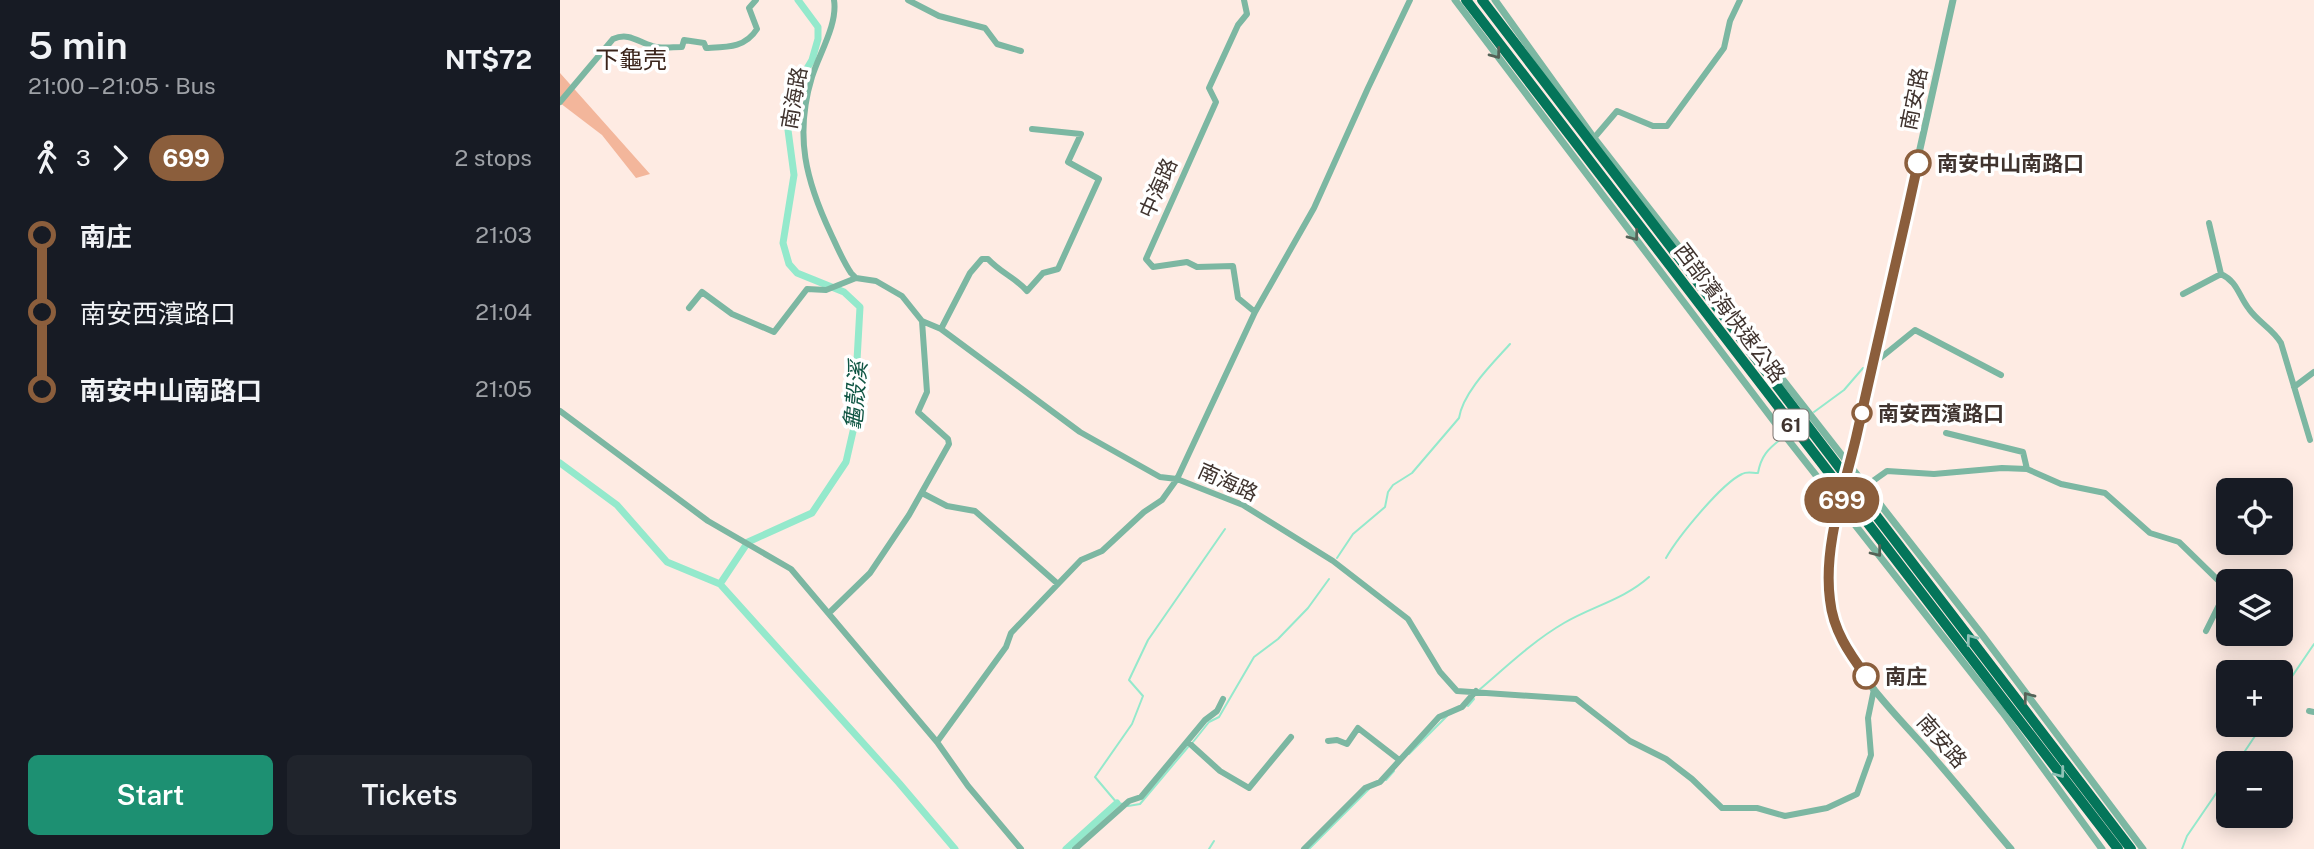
<!DOCTYPE html>
<html lang="en">
<head>
<meta charset="utf-8">
<style>
	:root { --surface:#171b24; --page:#20242c; --text:#f1f3f6; --muted:#9ea1a6; --accent:#1d9072 }
	body { margin:0; font-family:"Public Sans","Noto Sans TC",sans-serif; background:var(--page); color:var(--text); height:100vh; display:flex; flex-direction:column; font-size:26px; white-space:nowrap }
	* { box-sizing:border-box; margin:0 }
	p { font-size:23px; color:var(--muted) }
	.icon { flex:none; width:38px; height:38px; fill:none; stroke:currentColor; stroke-width:2; stroke-linecap:round; stroke-linejoin:round }
	.map { position:relative; flex:1; overflow:hidden }
	.drawer { display:flex; flex-direction:column; background:var(--surface); width:560px }
	.drawer>* { flex:none }
	.badge { padding:0 14px; border-radius:23px; font-size:24px; line-height:46px }
	.controls { position:absolute; left:1656px; top:478px; display:grid; gap:14px }
	.controls a { display:grid; place-items:center; width:77px; height:77px; border-radius:10px; background:var(--surface); box-shadow:0 4px 18px #0003; font-size:35px }
	.map>.badge { position:absolute; translate:-50% -50%; box-shadow:0 0 0 4px #fff }
	.legs { display:flex; align-items:center; gap:10px; height:77px; padding:0 28px; font-size:23px }
	.legs p { margin-inline-start:auto }
	.summary { display:flex; align-items:center; justify-content:space-between; height:119px; padding:0 28px }
	h1 { font-size:38px; font-weight:600; line-height:52px }
	.primary-button { display:flex; gap:14px; margin-top:auto; padding:14px 28px }
	.primary-button a { flex:1; height:80px; border-radius:10px; background:var(--accent); color:#fff; font-size:28px; font-weight:600; line-height:80px; text-align:center }
	.primary-button a+a { background:var(--page); color:var(--text) }
	ul { padding:0 28px; list-style:none }
	li { display:flex; align-items:center; gap:24px; height:77px; font-size:26px }
	li i { display:grid; place-items:center; width:10px; height:100%; margin:0 9px; background:currentColor }
	li i::after { content:''; width:18px; height:18px; margin:-9px; border:5px solid; border-radius:50%; background:var(--surface) }
	li p { margin-inline-start:auto }
	li:first-child i { background:linear-gradient(#0000 50%,currentColor 0) }
	li:last-child i { background:linear-gradient(currentColor 50%,#0000 0) }
	main { display:flex; flex:1; min-height:0 }
	.map>svg:first-child { display:block }
	.green { fill:#f3b69b }
	.lines { fill:none; stroke-linecap:round; stroke-linejoin:round }
	.stream { stroke:#94e9cc; stroke-width:2 }
	.canal { stroke:#94e9cc; stroke-width:7 }
	.minor { stroke:#7cb7a2; stroke-width:6 }
	.tertiary { stroke:#7cb7a2; stroke-width:7 }
	.trunk { stroke:#04755a; stroke-width:10 }
	.oneway { stroke:#556257 }
	.oneway2 { stroke:#8ec1b5 }
	.line-1-casing { stroke:#fff; stroke-width:16 }
	.line-1 { stroke:#8b5e3c; stroke-width:10 }
	.stop-1-dot { fill:#fff; stroke:#8b5e3c; stroke-width:3.5 }
	.labels { text-anchor:middle; dominant-baseline:central; stroke-width:7; stroke-linejoin:round; paint-order:stroke }
	.shield { fill:#fff; stroke:#79716d; stroke-width:2 }
	.shield-label { font-size:19px; font-weight:bold; fill:#40342f }
	.street-label { font-size:21px; fill:#40342f; stroke:#fff }
	.stop-label { font-size:21px; font-weight:bold; fill:#40342f; stroke:#fff; text-anchor:start }
	.water-label { font-size:23px; font-style:italic; fill:#0f5543; stroke:#fff }
	.quarter-label { font-size:24px; fill:#3b251b; stroke:#fff }
</style>
</head>
<body>
<main>
<section class="drawer">
<div class="summary"><div><h1>5 min</h1><p>21:00 – 21:05 · Bus</p></div><b>NT$72</b></div>
<div class="legs"><svg class="icon" aria-label="walk" viewBox="0 0 24 24"><circle cx="13" cy="4" r="2"/><path d="M13 8l-2 6 4 7M11 14l-3 7M7 12l3-4h3l4 4"/></svg>3<svg class="icon" aria-label="forward" viewBox="0 0 24 24"><path d="M9 5l7 7-7 7"/></svg><b class="badge" style="background:#8b5e3c;color:#fff">699</b><p>2 stops</p></div>
<ul>
<li><i style="color:#8b5e3c"></i><b>南庄</b><p>21:03</p></li>
<li><i style="color:#8b5e3c"></i><span>南安西濱路口</span><p>21:04</p></li>
<li><i style="color:#8b5e3c"></i><b>南安中山南路口</b><p>21:05</p></li>
</ul>
<div class="primary-button"><a>Start</a><a>Tickets</a></div>
</section>
<div class="map">
<svg width="1754" height="849" viewBox="0 0 1754 849">
	<rect width="100%" height="100%" fill="#feebe3"/>
	<!-- green -->
	<path class="green" d="M0,73L90,174L76,178L42,135L0,103Z"/>
	<g class="lines">
		<!-- stream -->
		<path class="stream" d="M1254,412L1284,390L1303,368
			M777,558L793,534L825,507L828,492L833,485L852,473L899,418C903,392 933,363 950,344
			M1106,558C1118,537 1161,484 1182,474C1187,471 1192,473 1198,473C1201,456 1208,449 1221,439
			M919,690C946,667 973,641 1004,623C1033,606 1063,600 1089,577
			M1720,694L1754,644
			M908,706L914,699
			M633,742L649,722L659,717L694,657L718,639L748,608L769,579
			M849,754L887,716
			M1677,763L1703,724
			M826,780L834,771
			M563,804L557,803L535,777L572,724L583,696L569,680L588,640L665,529
			M568,806L580,804L628,747
			M649,849L654,841
			M749,849L809,789
			M1622,849L1627,836L1668,776"/>
		<!-- canal -->
		<path class="canal" d="M0,463L57,505L107,562L160,584L188,542L252,513L286,462L297,414L296,378L300,307L284,292L237,273L229,264L223,243L234,175L228,130L230,97L252,60L258,39V27L238,0
			M160,584L339,783L395,849
			M506,849L557,803"/>
		<!-- minor -->
		<path class="minor" d="M274,0C278,24 259,54 252,77C234,136 246,181 271,234C277,247 283,261 291,273L296,278L316,281L342,296L362,321L381,329L520,432L600,477L617,479L683,505L773,561L848,619L880,672L897,691L1016,699L1070,741L1106,759L1132,779L1162,808H1197L1225,816L1267,808L1297,794L1311,755L1308,718L1314,689
			M348,0L379,16L425,28L437,44L461,51
			M684,0L687,14L678,25L649,88L656,102L586,259L593,267L627,262L637,267L673,266L678,298L695,312
			M0,102L53,39C69,32 78,42 92,46C101,49 112,47 122,47L124,40L144,43L146,48C167,47 185,48 197,29L189,8L196,0
			M1034,138L1057,111L1093,126H1107L1164,48L1170,21L1180,0
			M1649,223L1661,274
			M1623,294L1661,274C1678,282 1678,295 1689,309C1698,322 1713,329 1721,343L1750,440
			M129,308L142,292L172,314L214,332L247,289L266,290L296,278
			M381,329L410,273L422,259H428C441,273 456,278 467,291L483,273L498,269L539,179L508,162L521,134L472,129
			M1313,364L1355,330L1441,375
			M1734,387L1754,372
			M0,411L148,521L231,569L377,742L408,786L461,849
			M1386,433L1463,452L1467,469
			M362,493L387,506L415,511L498,584
			M1296,493L1327,471L1374,474L1442,468L1467,469L1501,484L1545,493L1590,533L1619,542L1663,585L1665,593L1646,631
			M269,613L310,573L349,515L389,444L388,439L358,412L367,392L362,321
			M1749,711L1754,712
			M768,741L777,740L787,744L798,728L838,759
			M377,742L446,647L451,633L521,560L542,551L584,512L602,500L617,479L695,312L754,208L808,88L850,0
			M628,742L660,771L689,788L731,737
			M515,849L569,801L581,797L645,720L657,711L663,699
			M744,849L805,788L820,782L879,717L902,707L916,691"/>
		<!-- tertiary -->
		<path class="tertiary" d="M895,0L1222,432L1443,713L1542,849
			M935,0L1034,138L1423,636L1583,849
			M1393,0L1281,505C1274,536 1266,569 1270,601C1277,660 1331,708 1368,751C1396,783 1423,816 1451,849"/>
		<!-- trunk -->
		<path class="trunk" d="M906,0L1558,849
			M922,0L1571,849"/>
	</g>
	<!-- one-way arrows -->
	<defs><path id="oneway-chevron" d="M-2-3.5L2.5 0L-2 3.5" fill="none" stroke-width="1.6" stroke-linecap="round" stroke-linejoin="round" transform="scale(1.75)"/></defs>
	<g class="oneway">
		<use href="#oneway-chevron" transform="translate(936 54) rotate(53)"/>
		<use href="#oneway-chevron" transform="translate(1074 236) rotate(53)"/>
		<use href="#oneway-chevron" transform="translate(1317 552) rotate(52)"/>
		<use href="#oneway-chevron" transform="translate(1468 697) rotate(-127)"/>
	</g>
	<g class="oneway2">
		<use href="#oneway-chevron" transform="translate(1411 639) rotate(-127)"/>
		<use href="#oneway-chevron" transform="translate(1500 773) rotate(53)"/>
	</g>
	<g class="lines">
		<!-- line-1 casing -->
		<g class="line-1-casing">
			<path id="line-1" d="M1306,676C1289,653 1273,630 1270,600C1263,547 1284,489 1296,438C1317,347 1338,255 1358,163"/>
		</g>
		<!-- line-1 -->
		<use href="#line-1" class="line-1"/>
	</g>
	<!-- markers -->
	<g class="stop-1-dot">
		<circle cx="1358" cy="163" r="12"/>
		<circle cx="1302" cy="413" r="9"/>
		<circle cx="1306" cy="676" r="12"/>
	</g>
	<g class="labels">
		<!-- shield labels -->
		<rect class="shield" x="1213.5" y="409.5" width="35" height="31" rx="5"/>
		<g class="shield-label">
			<text x="1231" y="425">61</text>
		</g>
		<!-- street labels -->
		<g class="street-label">
			<text transform="translate(234 98) rotate(-80)">南海路</text>
			<text transform="translate(1354 99) rotate(-79)">南安路</text>
			<text transform="translate(598 188) rotate(-66)">中海路</text>
			<text transform="translate(1170 313) rotate(53)">西部濱海快速公路</text>
			<text transform="translate(668 482) rotate(24)">南海路</text>
			<text transform="translate(1382 741) rotate(49)">南安路</text>
		</g>
		<!-- stop labels -->
		<g class="stop-label">
			<text x="1377" y="163">南安中山南路口</text>
			<text x="1318" y="413">南安西濱路口</text>
			<text x="1325" y="676">南庄</text>
		</g>
		<!-- water labels -->
		<g class="water-label">
			<text transform="translate(295 396) rotate(-85)">龜殼溪</text>
		</g>
		<!-- quarter labels -->
		<g class="quarter-label">
			<text x="71" y="59">下龜壳</text>
		</g>
	</g>
</svg>
<div class="controls">
<a><svg class="icon" aria-label="locate" viewBox="0 0 24 24"><circle cx="12" cy="12" r="6"/><path d="M12 2v4M12 18v4M2 12h4M18 12h4"/></svg></a>
<a><svg class="icon" aria-label="layers" viewBox="0 0 24 24"><path d="M12 4l9 5-9 5-9-5zM3 14l9 5 9-5"/></svg></a>
<a>+</a>
<a>−</a>
</div>
<b class="badge" style="left:1282px;top:500px;background:#8b5e3c;color:#fff">699</b>
</div>
</main>
</body>
</html>
